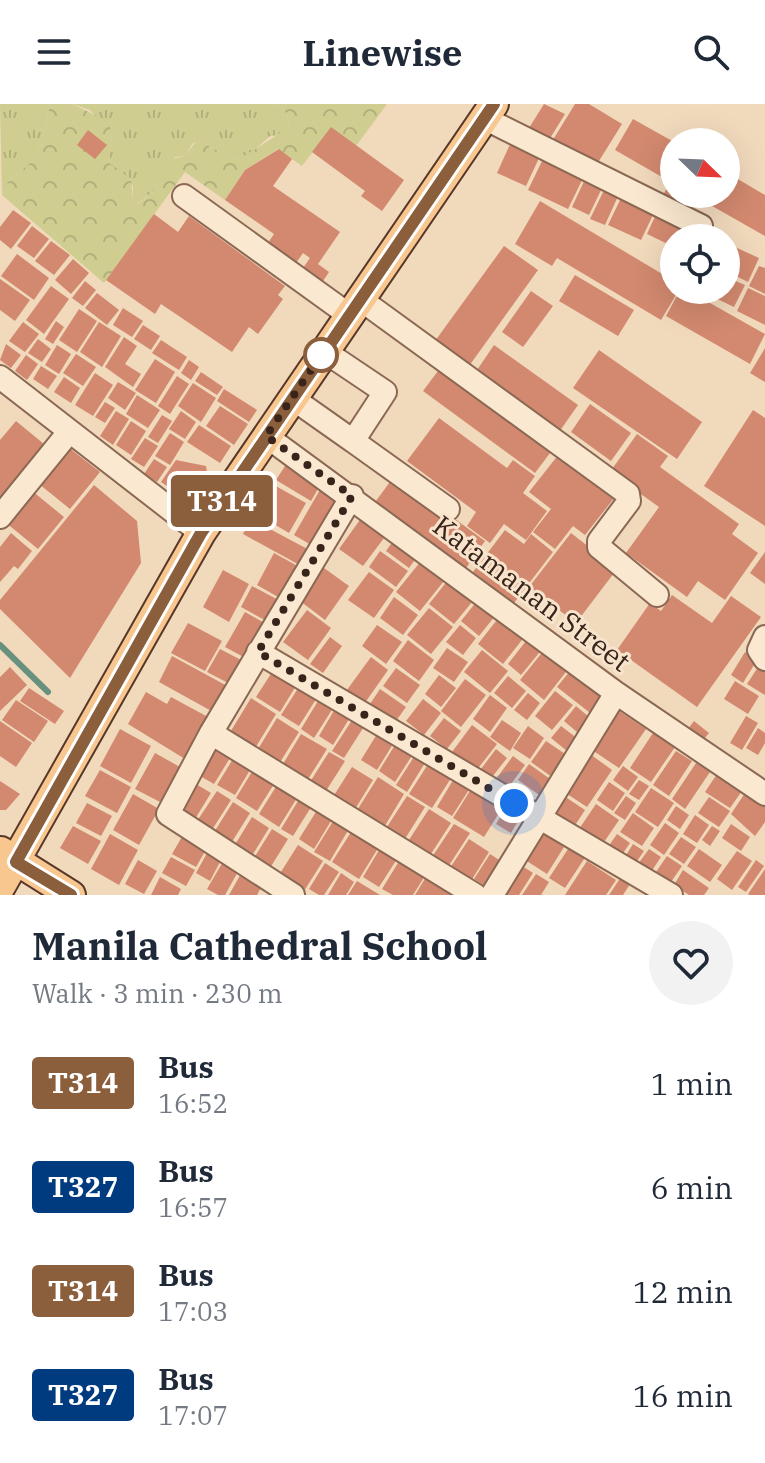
<!DOCTYPE html>
<html lang="en">
<head>
<meta charset="utf-8">
<style>
	:root { --surface:#fff; --page:#f2f2f3; --text:#1f2937; --muted:#747a83 }
	body { margin:0; font-family:"IBM Plex Serif",serif; background:var(--page); color:var(--text); height:100vh; display:flex; flex-direction:column; font-size:30px; white-space:nowrap }
	* { box-sizing:border-box; margin:0 }
	p { font-size:26px; color:var(--muted) }
	.icon { flex:none; width:44px; height:44px; fill:none; stroke:currentColor; stroke-width:2; stroke-linecap:round; stroke-linejoin:round }
	.map { position:relative; height:791px; overflow:hidden }
	.side { display:flex; flex-direction:column; background:var(--surface); flex:1 }
	.side>* { flex:none }
	.badge { padding:0 16px; border-radius:6px; font-size:28px; line-height:52px }
	.needle { width:52px; rotate:113deg }
	.controls { position:absolute; left:660px; top:24px; display:grid; gap:16px }
	.controls a { display:grid; place-items:center; width:80px; height:80px; border-radius:50%; background:var(--surface); box-shadow:0 8px 32px #0002; font-size:40px }
	.you { position:absolute; width:40px; height:40px; margin:-20px; border:6px solid #fff; border-radius:50%; background:#1a73e8; box-shadow:0 0 0 12px #1a73e833 }
	.map>.badge { position:absolute; translate:-50% -50%; box-shadow:0 0 0 4px #fff }
	.round { display:grid; place-items:center; flex:none; width:84px; height:84px; border-radius:42px; background:var(--page) }
	.head { display:flex; align-items:center; justify-content:space-between; height:136px; padding:0 32px }
	h1 { font-size:38px; font-weight:700; line-height:60px }
	ul { padding:0; list-style:none }
	li { display:flex; align-items:center; gap:24px; height:104px; padding:0 32px }
	li div { flex:1 }
	li b { display:block; font-size:30px }
	li em { font-style:normal }
	li .badge { min-width:88px; font-weight:700; text-align:center }
	header { display:flex; justify-content:space-between; align-items:center; height:104px; padding:0 32px; background:var(--surface); font-size:36px; font-weight:700 }
	.map>svg:first-child { display:block }
	.grass { fill:url(#grass-tufts) }
	.forest { fill:url(#forest-crowns) }
	.lines { fill:none; stroke-linecap:round; stroke-linejoin:round }
	.stream { stroke:#67907f; stroke-width:6 }
	.building { fill:#d2896f }
	.minor-casing { stroke:#8a6854; stroke-width:26 }
	.major-casing { stroke:#573729; stroke-width:32 }
	.minor { stroke:#fbe8d0; stroke-width:22 }
	.major { stroke:#f8c790; stroke-width:28 }
	.line-casing { stroke:#fff; stroke-width:18 }
	.line { stroke:#8b5e3c; stroke-width:12 }
	.walk { stroke:#38241a; stroke-width:8; stroke-dasharray:0 14.4 }
	.stop-dot { fill:#fff; stroke:#8b5e3c; stroke-width:4 }
	.labels { text-anchor:middle; dominant-baseline:central; stroke-width:6; stroke-linejoin:round; paint-order:stroke }
	.street-label { font-size:28px; fill:#38241a; stroke:#f8e4cc }
</style>
</head>
<body>
<header><svg class="icon" aria-label="menu" viewBox="0 0 24 24"><path d="M4 6h16M4 12h16M4 18h16"/></svg>Linewise<svg class="icon" aria-label="search" viewBox="0 0 24 24"><circle cx="10" cy="10" r="6"/><path d="M15 15l6 6"/></svg></header>
<div class="map">
<svg width="765" height="791" viewBox="0 0 765 791">
	<defs>
		<pattern id="grass-tufts" width="24" height="20" patternUnits="userSpaceOnUse" patternTransform="scale(2)"><rect width="24" height="20" fill="#cfcd90"/><path d="M3 7l-1-3M5 7V3M7 7l1-3M15 17l-1-3M17 17v-4M19 17l1-3" fill="none" stroke="#b2b07c"/></pattern>
		<pattern id="forest-crowns" width="20" height="18" patternUnits="userSpaceOnUse" patternTransform="scale(2)"><rect width="20" height="18" fill="#cfcd90"/><path d="M2 6a3 3 0 1 1 6 0M12 15a3 3 0 1 1 6 0" fill="none" stroke="#b2b07c"/></pattern>
	</defs>
	<rect width="100%" height="100%" fill="#f1d9bc"/>
	<!-- grass -->
	<path class="grass" d="M0,0H51C44,18 46,37 34,54C25,68 4,74 2,91Z
		M72,0H269L284,5L290,21L280,31L270,32L248,52L235,56L199,37L193,39L185,52L175,53L154,87L137,100L133,96V82L109,59L112,30L90,6Z"/>
	<!-- forest -->
	<path class="forest" d="M51,0H72L108,17L112,30L109,59L131,75L133,96L138,100L154,87L171,55L185,52L197,36L235,56C243,54 286,26 290,21L284,5L269,0H387L356,42L331,24L302,62L278,45L245,66L225,96L185,68L104,179L2,91C4,74 25,68 34,54C46,37 44,18 51,0Z"/>
	<g class="lines">
		<!-- stream -->
		<path class="stream" d="M0,541L48,588"/>
	</g>
	<!-- building -->
	<path class="building" d="M544,0L565,10L549,36L529,24Z
		M575,0H589L622,20L594,65L551,39Z
		M633,15L674,38V80L615,46Z
		M331,23L404,76L382,107L361,92L365,87L312,48Z
		M88,26L107,41L95,55L77,41Z
		M511,38L540,52L526,82L497,69Z
		M279,45L292,55L273,82L340,128L318,160L329,168L321,180L301,167L310,154L303,149L294,162L266,142L274,130L225,96L245,66Z
		M545,51L585,70L568,105L528,86Z
		M726,68L765,91V132L691,90H726Z
		M586,73L603,82L589,111L572,103Z
		M668,81L674,84V90L695,94L687,108L661,96Z
		M605,84L619,90L605,121L590,115Z
		M621,94L654,109L641,136L608,121Z
		M540,97L674,177V186H679L661,216L557,154L552,162L515,140Z
		M13,106L31,119L11,145L0,136V123Z
		M154,110L178,128L189,112L285,182L278,191L283,195L258,230L249,223L232,248L161,200L155,210L106,176Z
		M656,110L685,123L680,134H674V143L647,130Z
		M32,122L49,135L34,154L17,142Z
		M51,137L70,151L54,171L35,157Z
		M504,142L538,166L464,269L430,244Z
		M735,143L759,154L748,178L726,167Z
		M17,150L49,174L34,196L1,172Z
		M73,155L89,169L71,190L55,176Z
		M759,162L765,164V190L749,182Z
		M575,171L634,206L618,232L559,197Z
		M726,173L745,181L734,203L711,192L714,186H726Z
		M0,175L30,196L15,217L0,206Z
		M85,177L96,186L83,202L72,194Z
		M51,182L69,195L44,230L26,216Z
		M748,184L765,192V221L737,207Z
		M680,186H687L765,230L750,260L666,212Z
		M531,187L553,202L523,243L502,228Z
		M97,189L119,206L107,221L85,204Z
		M123,204L143,217L132,233L113,221Z
		M79,205L97,217L77,248L59,236Z
		M56,217L64,223L53,240L45,235Z
		M23,218L39,230L25,248L9,237Z
		M99,218L121,232L102,263L80,248Z
		M143,221L160,232L151,246L134,235Z
		M124,233L137,242L125,260L141,270L133,283L105,263Z
		M38,235L51,245L42,258L28,249Z
		M161,236L187,253L179,266L152,249Z
		M6,240L21,251L11,264L0,256Z
		M57,241L71,250L59,270L45,261Z
		M494,241L578,301L557,331L473,272Z
		M765,244V278L750,269Z
		M599,246L702,318L677,355L573,284Z
		M76,250L96,263L83,282L63,269Z
		M26,251L38,260L27,276L15,267Z
		M155,255L175,268L156,299L135,286Z
		M189,256L199,263L191,276L181,269Z
		M41,262L57,272L48,285L33,275Z
		M441,263L553,345L535,369L423,287Z
		M201,268L223,283L217,291L195,277Z
		M95,269L113,281L93,312L75,301Z
		M177,272L189,280L170,310L158,302Z
		M64,273L80,284L71,299L54,288Z
		M118,278L136,289L125,306L108,294Z
		M193,279L216,294L201,318L178,302Z
		M224,285L257,306L249,318L217,297Z
		M137,291L160,306L148,324L126,310Z
		M105,298L115,304L105,319L95,313Z
		M590,300L631,329L611,357L571,328Z
		M220,302L248,320L234,341L206,322Z
		M753,306L765,314V422L704,382Z
		M116,307L129,315L113,341L100,332Z
		M181,307L196,318L185,335L169,325Z
		M162,311L172,317L158,339L148,333Z
		M439,314L507,364L513,356L535,372L523,389L547,407L526,436L504,420L490,439L467,422L476,408L407,357Z
		M16,317L50,345L0,407V336Z
		M131,317L146,327L131,351L116,341Z
		M199,321L231,342L220,359L187,338Z
		M170,329L184,338L170,361L155,352Z
		M637,330L668,352L660,363L739,420L732,430L758,449L725,496L698,477L687,493L626,449L659,403L610,368Z
		M145,334L158,342L144,363L131,355Z
		M68,343L100,368L70,405L39,380Z
		M559,350L615,393L585,431L573,422L555,445L533,428L551,405L529,388Z
		M154,355L167,363L157,378L144,370Z
		M176,356L206,362L207,368L187,396L161,378Z
		M289,356L323,376L311,397L276,376Z
		M395,371L485,437L464,467L373,401Z
		M94,381L137,417L141,459L70,574L0,505V496Z
		M274,381L306,399L289,429L257,410Z
		M321,384L345,399L318,445L294,431Z
		M31,386L64,413L38,445L5,418Z
		M362,413L387,430L363,462L339,445Z
		M251,415L313,448L305,464L243,430Z
		M505,426L524,440L531,430L553,448L514,499L473,468Z
		M11,429L32,447L18,465L14,462L0,478V443Z
		M571,429L617,465L576,519L529,483Z
		M396,433L419,450L409,464L386,447Z
		M380,447L408,467L396,483L369,463Z
		M765,448V480L750,469Z
		M274,449L303,465L285,497L257,481Z
		M421,457L444,477L420,507L396,488Z
		M324,464L349,482L325,516L300,497Z
		M223,466L249,480L229,518L203,503Z
		M369,468L394,486L374,514L348,496Z
		M452,471L477,492L454,520L429,500Z
		M252,482L284,499L272,520L241,503Z
		M672,491L712,519L731,492L761,513L697,603L617,546L650,499L661,507Z
		M394,493L418,511L403,531L380,514Z
		M477,497L495,512L479,532L461,517Z
		M429,504L453,523L431,550L407,531Z
		M307,506L331,524L308,556L283,538Z
		M245,508L268,521L249,556L225,543Z
		M500,512L525,532L503,560L478,540Z
		M188,519L222,537L205,567L171,549Z
		M377,521L402,538L386,560L362,542Z
		M460,521L476,534L463,551L446,538Z
		M330,533L342,542L323,569L310,560Z
		M529,533L543,544L521,571L508,560Z
		M408,536L434,556L419,577L393,557Z
		M447,544L468,558L454,578L433,564Z
		M220,545L243,557L230,580L207,568Z
		M545,545L569,564L544,596L520,576Z
		M482,546L508,567L490,589L464,568Z
		M745,548L757,556L743,579L731,571Z
		M172,552L229,583L215,609L159,578Z
		M371,553L388,566L362,603L344,590Z
		M762,557L765,559V591L747,580Z
		M276,562L299,577L280,608L256,593Z
		M10,563L27,581L0,607V573Z
		M396,564L420,581L407,599L383,582Z
		M570,567L606,597L594,612L557,583Z
		M439,571L456,584L441,603L425,590Z
		M508,572L526,587L512,604L494,589Z
		M465,575L486,591L461,623L441,607Z
		M735,577L759,592L748,610L724,595Z
		M302,578L320,589L299,622L281,611Z
		M29,584L64,607L55,620L20,597Z
		M380,585L406,603L393,621L368,603Z
		M555,587L573,601L552,626L535,612Z
		M146,588L167,600L171,593L208,613L185,655L128,620Z
		M528,589L540,599L527,616L514,606Z
		M490,591L507,604L490,628L473,615Z
		M321,592L335,601L314,634L301,625Z
		M251,594L276,610L254,646L229,630Z
		M423,595L441,609L424,631L406,617Z
		M16,596L48,617L34,638L2,616Z
		M339,598L354,607L333,641L319,632Z
		M576,602L595,618L583,633L564,617Z
		M619,607L646,625L619,664L592,646Z
		M746,612L758,619L742,646L730,639Z
		M354,613L365,621L344,654L332,647Z
		M277,614L299,628L277,663L255,650Z
		M444,614L461,627L447,645L430,632Z
		M502,616L521,629L510,647L490,633Z
		M0,617L32,639L16,663L0,652Z
		M694,617L709,629L700,640L685,629Z
		M472,621L497,640L476,667L452,648Z
		M382,622L398,632L377,666L361,656Z
		M528,622L544,634L530,655L513,644Z
		M561,622L582,638L572,651L551,634Z
		M758,624L765,629V639L758,651L746,644Z
		M120,625L151,642L131,679L100,662Z
		M653,629L675,643L651,678L630,664Z
		M301,630L327,645L305,680L280,665Z
		M398,636L415,647L395,678L379,667Z
		M546,637L571,654L556,676L531,658Z
		M217,645L230,654L214,680L200,672Z
		M496,645L507,654L489,677L478,669Z
		M676,647L692,657L669,692L653,681Z
		M329,648L345,657L324,690L308,681Z
		M417,648L428,654L407,688L396,681Z
		M155,649L180,663L160,698L135,685Z
		M236,650L253,661L235,691L217,681Z
		M590,650L612,666L587,703L564,688Z
		M513,652L525,661L505,688L493,679Z
		M698,656L712,665L685,705L672,695Z
		M430,657L453,671L432,704L409,690Z
		M529,660L553,677L542,693L518,676Z
		M623,662L638,673L628,687L613,676Z
		M352,663L373,676L352,710L331,696Z
		M100,666L131,683L117,709L85,692Z
		M253,666L274,680L257,707L236,694Z
		M719,667L744,684L730,704L705,688Z
		M456,671L472,681L452,712L437,703Z
		M378,673L404,690L383,725L356,708Z
		M639,676L649,682L639,696L629,690Z
		M0,677L20,690L6,706H0Z
		M191,677L211,689L192,720L172,707Z
		M609,678L625,689L613,707L597,696Z
		M277,681L297,694L279,723L259,710Z
		M473,682L504,701L484,733L453,714Z
		M651,684L674,699L658,723L635,708Z
		M747,686L765,699V718L755,732L731,710Z
		M217,687L231,696L210,729L195,720Z
		M133,690L159,705L139,741L113,726Z
		M301,692L313,700L293,732L281,725Z
		M407,692L425,703L403,738L385,726Z
		M564,692L585,706L572,726L551,711Z
		M626,692L636,699L625,716L614,709Z
		M709,693L730,707L719,723L698,709Z
		M233,698L250,709L230,741L213,730Z
		M87,699L112,712L101,732L76,719Z
		M596,700L619,716L602,741L579,725Z
		M676,702L689,711L680,725L667,716Z
		M319,703L334,712L314,745L299,735Z
		M506,703L521,712L511,729L496,720Z
		M429,705L451,719L429,753L407,739Z
		M633,709L654,724L642,742L620,728Z
		M695,711L709,721L697,739L683,730Z
		M252,713L269,724L253,750L236,739Z
		M335,714L350,723L330,757L314,748Z
		M665,719L679,729L664,751L650,741Z
		M454,720L470,729L448,763L432,753Z
		M731,720L750,733L741,747L722,734Z
		M73,722L101,737L88,760L60,744Z
		M712,722L720,727L710,742L702,736Z
		M272,725L288,735L270,764L254,754Z
		M353,725L380,741L359,775L332,758Z
		M536,725L564,743L547,770L519,752Z
		M110,730L138,746L119,781L91,765Z
		M617,730L630,739L619,755L606,746Z
		M183,731L207,744L196,763L172,750Z
		M681,733L696,743L684,760L669,750Z
		M469,735L489,748L471,777L450,764Z
		M633,740L644,747L635,760L625,753Z
		M298,741L323,757L304,787L279,771Z
		M382,741L399,752L379,783L363,773Z
		M570,742L586,752L565,784L549,774Z
		M649,745L661,753L651,768L638,760Z
		M699,745L722,761L710,778L687,762Z
		M737,747L752,757L732,786L717,775Z
		M207,749L221,756L210,777L196,769Z
		M490,750L507,761L491,786L474,775Z
		M667,752L682,762L671,778L656,768Z
		M171,753L195,766L186,782L162,769Z
		M401,754L426,770L413,791H393L382,785Z
		M138,756L157,767L144,790L125,780Z
		M224,756L240,764L225,791H218L207,785Z
		M756,756L764,762L746,788L738,783Z
		M587,757L616,776L606,791H565Z
		M516,758L533,769L519,791H501Z
		M325,759L339,768L324,791H319L309,785Z
		M765,765V791H750L748,790Z
		M243,766L264,778L257,791H229Z
		M683,766L709,784L704,791H689L674,781Z
		M429,768L454,791H415Z
		M341,769L354,778L346,791H328Z
		M536,770L549,778L541,791H522Z
		M623,770L632,777L623,791H609Z
		M160,773L181,785L178,791H151Z
		M357,777L380,791H348Z"/>
	<g class="lines">
		<!-- minor casing -->
		<g class="minor-casing">
			<path id="minor" d="M484,14L701,122
				M184,92L349,211
				M360,195L628,390L629,397L599,437V443L657,491
				M324,247L385,288L353,337L448,405
				M0,273L201,429
				M292,294L353,337
				M266,332L616,589L765,690
				M0,413L69,328
				M765,533L759,546L765,555
				M258,548L671,791
				M211,629L475,791
				M293,791L168,710L211,629L352,392
				M492,791L616,589"/>
		</g>
		<!-- major casing -->
		<g class="major-casing">
			<path id="major" d="M1,747L71,791
				M0,784L201,429L494,0"/>
		</g>
		<!-- minor -->
		<use href="#minor" class="minor"/>
		<!-- major -->
		<use href="#major" class="major"/>
	</g>
	<g class="lines">
		<!-- line casing -->
		<g class="line-casing">
			<path id="line" d="M71,791L16,758L201,429L494,0"/>
		</g>
		<!-- line -->
		<use href="#line" class="line"/>
		<!-- walk -->
		<path class="walk" d="M321,251L324,247L266,332L352,392L258,548L514,699"/>
	</g>
	<!-- markers -->
	<circle class="stop-dot" cx="321" cy="251" r="16"/>
	<g class="labels">
		<!-- street labels -->
		<g class="street-label">
			<text transform="translate(532 489) rotate(37)">Katamanan Street</text>
		</g>
	</g>
</svg>
<div class="controls">
<a><svg class="needle" viewBox="-14 -14 28 28"><path d="M0-13l5 13h-10z" fill="#e53935"/><path d="M0 13l5-13h-10z" fill="#747a83"/></svg></a>
<a><svg class="icon" aria-label="locate" viewBox="0 0 24 24"><circle cx="12" cy="12" r="6"/><path d="M12 2v4M12 18v4M2 12h4M18 12h4"/></svg></a>
</div>
<div class="you" style="left:514px;top:699px"></div>
<b class="badge" style="left:222px;top:397px;background:#8b5e3c;color:#fff">T314</b>
</div>
<section class="side">
<div class="head"><div><h1>Manila Cathedral School</h1><p>Walk · 3 min · 230 m</p></div><a class="round"><svg class="icon" aria-label="heart" viewBox="0 0 24 24"><path d="M12 20l-8-8c-3-5 5-10 8-4 3-6 11-1 8 4z"/></svg></a></div>
<ul>
<li><span class="badge" style="background:#8b5e3c;color:#fff">T314</span><div><b>Bus</b><p>16:52</p></div><em>1 min</em></li>
<li><span class="badge" style="background:#003b80;color:#fff">T327</span><div><b>Bus</b><p>16:57</p></div><em>6 min</em></li>
<li><span class="badge" style="background:#8b5e3c;color:#fff">T314</span><div><b>Bus</b><p>17:03</p></div><em>12 min</em></li>
<li><span class="badge" style="background:#003b80;color:#fff">T327</span><div><b>Bus</b><p>17:07</p></div><em>16 min</em></li>
</ul>
</section>
</body>
</html>
